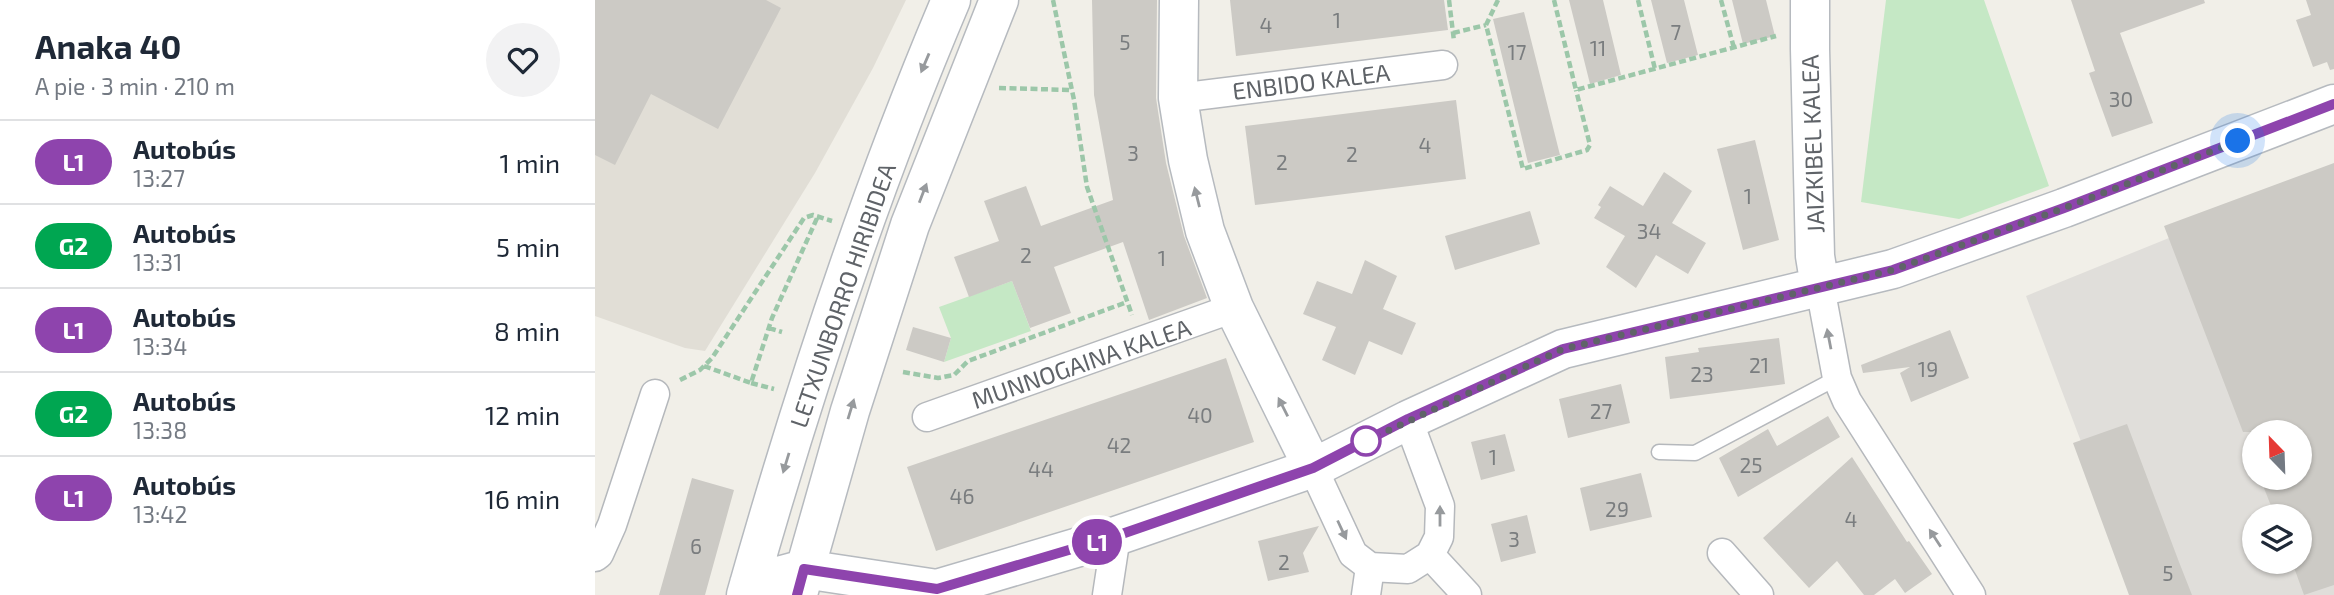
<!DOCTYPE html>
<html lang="es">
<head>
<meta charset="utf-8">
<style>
	:root { --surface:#fff; --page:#f2f2f3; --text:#1f2937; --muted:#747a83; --line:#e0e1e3 }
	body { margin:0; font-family:"Exo 2",sans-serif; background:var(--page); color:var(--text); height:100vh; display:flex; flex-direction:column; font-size:26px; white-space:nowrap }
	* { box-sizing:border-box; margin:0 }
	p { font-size:23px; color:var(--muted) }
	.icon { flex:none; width:38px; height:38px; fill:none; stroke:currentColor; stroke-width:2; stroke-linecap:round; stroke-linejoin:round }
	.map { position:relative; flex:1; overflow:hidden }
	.sheet { display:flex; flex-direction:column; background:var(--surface); width:595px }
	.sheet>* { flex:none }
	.badge { padding:0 14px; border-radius:23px; font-size:24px; line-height:46px }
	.needle { width:46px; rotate:337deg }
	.tools { position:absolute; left:1647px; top:420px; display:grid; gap:14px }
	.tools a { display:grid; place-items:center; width:70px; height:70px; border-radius:50%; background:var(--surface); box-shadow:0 2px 5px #0004; font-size:35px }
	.you { position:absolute; width:35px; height:35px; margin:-18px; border:5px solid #fff; border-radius:50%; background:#1a73e8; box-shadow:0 0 0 10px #1a73e833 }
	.map>.badge { position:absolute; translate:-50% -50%; box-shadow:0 0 0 4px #fff }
	.round { display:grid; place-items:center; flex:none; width:74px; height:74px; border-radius:37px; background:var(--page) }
	.head { display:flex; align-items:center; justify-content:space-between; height:119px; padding:0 35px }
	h1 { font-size:33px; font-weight:700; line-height:52px }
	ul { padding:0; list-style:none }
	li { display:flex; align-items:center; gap:21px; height:84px; padding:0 35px; border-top:2px solid var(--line) }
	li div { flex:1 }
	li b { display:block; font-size:26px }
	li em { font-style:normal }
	li .badge { min-width:77px; font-weight:700; text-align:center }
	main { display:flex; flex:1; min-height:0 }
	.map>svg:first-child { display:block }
	.industrial { fill:#e0deda; fill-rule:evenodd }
	.education { fill:#e1ded6 }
	.green { fill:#c5e8c5 }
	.building { fill:#cccac5 }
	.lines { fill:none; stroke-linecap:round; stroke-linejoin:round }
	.lane-casing { stroke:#b5b8bc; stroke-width:17 }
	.street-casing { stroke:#b5b8bc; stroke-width:31 }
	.secondary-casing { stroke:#b6babf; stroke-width:41 }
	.path { stroke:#9cc7a9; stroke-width:4.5; stroke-dasharray:7 3.5; stroke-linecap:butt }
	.lane { stroke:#fff; stroke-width:14 }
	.street { stroke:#fff; stroke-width:28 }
	.secondary { stroke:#fff; stroke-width:38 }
	.oneway { fill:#979a9d }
	.line-casing { stroke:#fff; stroke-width:16 }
	.line { stroke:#8e44ad; stroke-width:10 }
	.walk { stroke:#5f6368; stroke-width:7; stroke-dasharray:0 12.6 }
	.stop-dot { fill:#fff; stroke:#8e44ad; stroke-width:3.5 }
	.labels { text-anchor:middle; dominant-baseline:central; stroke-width:5; stroke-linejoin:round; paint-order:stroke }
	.number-label { font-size:21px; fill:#7a7d7f }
	.street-label { font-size:24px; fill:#5f6368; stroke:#fff }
</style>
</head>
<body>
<main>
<section class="sheet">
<div class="head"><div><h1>Anaka 40</h1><p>A pie · 3 min · 210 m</p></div><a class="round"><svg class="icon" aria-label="heart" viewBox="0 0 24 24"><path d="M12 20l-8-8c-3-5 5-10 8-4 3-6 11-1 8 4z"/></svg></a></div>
<ul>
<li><span class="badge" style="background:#8e44ad;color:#fff">L1</span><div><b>Autobús</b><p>13:27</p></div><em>1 min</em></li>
<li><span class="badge" style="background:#00a651;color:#fff">G2</span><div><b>Autobús</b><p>13:31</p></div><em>5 min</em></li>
<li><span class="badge" style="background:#8e44ad;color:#fff">L1</span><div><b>Autobús</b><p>13:34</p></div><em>8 min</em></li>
<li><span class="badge" style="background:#00a651;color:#fff">G2</span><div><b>Autobús</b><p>13:38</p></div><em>12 min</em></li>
<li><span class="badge" style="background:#8e44ad;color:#fff">L1</span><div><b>Autobús</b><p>13:42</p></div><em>16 min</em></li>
</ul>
</section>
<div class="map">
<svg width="1739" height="595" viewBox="0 0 1739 595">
	<rect width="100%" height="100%" fill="#f1efe8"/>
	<!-- industrial -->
	<path class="industrial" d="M1739,171V595H1544L1431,296ZM1659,432H1704V478H1659ZM1659,516H1704V562H1659Z"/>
	<!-- education -->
	<path class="education" d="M0,0H311L278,68L220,173L110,351L90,348L0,316Z"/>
	<!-- green -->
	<path class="green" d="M1291,0H1389L1454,186L1364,219L1266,202Z
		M417,281L436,331L349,362L356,338L344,307Z"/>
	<!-- building -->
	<path class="building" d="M0,0H171L186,8L123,129L56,94L20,165L0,155Z
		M497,0H562L561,98L571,163L589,236L612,298L554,320L528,242L459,267L476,313L435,328L417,281L374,297L359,257L404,241L389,201L431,186L446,226L518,200L499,95Z
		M635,0H849L853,30L641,56Z
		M974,0H1008L1026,75L995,84Z
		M1056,0H1089L1103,55L1072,63Z
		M1137,0H1171L1180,36L1148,44Z
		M1476,0H1609L1610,3L1525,33L1558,123L1517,137L1494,73L1500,71Z
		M1711,0H1739V69L1735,70L1732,62L1718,67L1701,20L1716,15Z
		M929,12L965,155L933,163L898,19Z
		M861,100L871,179L660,205L650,126Z
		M1160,140L1184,240L1148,250L1122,149Z
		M1739,163V585L1709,595L1697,562H1704V516H1680L1665,478H1704V432H1648L1569,226Z
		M1069,172L1097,191L1077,223L1111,243L1093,274L1061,255L1041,288L1011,267L1030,236L999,218L1006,207L1003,205L1015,186L1048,206Z
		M935,211L945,244L860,270L850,236Z
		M770,260L802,276L788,309L821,323L807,355L774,341L760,375L727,360L741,327L708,314L722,281L757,294Z
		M318,327L356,338L349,362L311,350Z
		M1355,330L1374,378L1316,402L1305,373L1315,367L1268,373L1266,365Z
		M1184,338L1190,384L1075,399L1070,357L1104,352L1103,348Z
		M631,358L659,442L341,551L312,467Z
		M1026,384L1035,423L973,438L964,399Z
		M1233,416L1245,437L1143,497L1124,458L1173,429L1182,446Z
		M1532,424L1584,562L1597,595H1534L1478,443Z
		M910,434L920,471L886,480L876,442Z
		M1257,457L1312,542L1314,541L1337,574L1310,593L1300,579L1279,595H1269L1242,561L1214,588L1168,538Z
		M1046,473L1057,517L995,531L985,488Z
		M97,478L139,490L110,595H64Z
		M932,515L941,553L906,562L896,524Z
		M724,526L708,553L714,572L673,581L663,541Z"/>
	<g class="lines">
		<!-- lane casing -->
		<g class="lane-casing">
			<path id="lane" d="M1064,452L1100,453L1242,378"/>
		</g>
		<!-- street casing -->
		<g class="street-casing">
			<path id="street" d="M583,98L848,65
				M1225,287L1242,378L1252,401L1376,595
				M332,417L639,308
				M718,468L758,554L775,567L813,569L835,555L844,537L845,506L813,420
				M1127,553L1164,595
				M835,555L872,595
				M0,557L4,554L17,525L60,394
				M512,595L521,536
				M771,595L775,567"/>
		</g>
		<!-- secondary casing -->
		<g class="secondary-casing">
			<path id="secondary" d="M584,0L583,98L593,160L610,231L639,308L718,468
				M1215,0V49L1220,256L1225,287
				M154,584L209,569L342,589L521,536L718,468L813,420L968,349L1298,269L1469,208L1739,104
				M203,594L255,411L315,225L404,0
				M151,595C208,393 274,193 356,0"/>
		</g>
		<!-- path -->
		<path class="path" d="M458,0L479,100L492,187L537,315
			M854,0L859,41
			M903,0L891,25L928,169L992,150L995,145L981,90
			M959,0L981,90L1181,36
			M1043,0L1060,69
			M1126,0L1139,48
			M858,33L891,25
			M404,88L477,90
			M174,328L187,332
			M109,366L156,383L177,318L223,216
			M308,372L343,378L359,375L373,361L532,302
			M85,380L105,370L117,358L209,218L218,215L237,221
			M156,383L179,389"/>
		<!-- lane -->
		<use href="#lane" class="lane"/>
		<!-- street -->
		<use href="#street" class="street"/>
		<!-- secondary -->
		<use href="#secondary" class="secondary"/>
	</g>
	<!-- one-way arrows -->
	<defs><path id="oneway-solid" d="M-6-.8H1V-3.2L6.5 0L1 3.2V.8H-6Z" transform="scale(1.75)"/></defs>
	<g class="oneway">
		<use href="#oneway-solid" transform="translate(330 63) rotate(113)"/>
		<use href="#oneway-solid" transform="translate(328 193) rotate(-69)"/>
		<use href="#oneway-solid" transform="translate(602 197) rotate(-104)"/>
		<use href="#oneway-solid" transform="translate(1234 339) rotate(-101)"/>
		<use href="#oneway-solid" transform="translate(688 407) rotate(-117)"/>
		<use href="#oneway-solid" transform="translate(256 409) rotate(-73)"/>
		<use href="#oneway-solid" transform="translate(191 463) rotate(107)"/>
		<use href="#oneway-solid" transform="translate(845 516) rotate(-90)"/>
		<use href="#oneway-solid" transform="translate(747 530) rotate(65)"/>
		<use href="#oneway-solid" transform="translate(1340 538) rotate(-123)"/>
	</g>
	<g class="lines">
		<!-- line casing -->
		<g class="line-casing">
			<path id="line" d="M202,595L209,569L342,589L521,536L718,468L813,419L968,349L1298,270L1469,208L1739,104"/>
		</g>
		<!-- line -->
		<use href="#line" class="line"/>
		<!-- walk -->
		<path class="walk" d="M771,441L968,349L1298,270L1469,208L1643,141"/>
	</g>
	<!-- markers -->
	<circle class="stop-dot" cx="771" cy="441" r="14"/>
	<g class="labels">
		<!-- number labels -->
		<g class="number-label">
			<text x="742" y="19">1</text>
			<text x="671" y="24">4</text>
			<text x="1081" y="31">7</text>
			<text x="530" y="41">5</text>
			<text x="1003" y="47">11</text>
			<text x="922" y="51">17</text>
			<text x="1526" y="98">30</text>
			<text x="830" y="144">4</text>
			<text x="538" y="152">3</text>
			<text x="757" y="153">2</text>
			<text x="687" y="161">2</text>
			<text x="1153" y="195">1</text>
			<text x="1054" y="230">34</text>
			<text x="431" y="254">2</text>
			<text x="567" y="257">1</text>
			<text x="1164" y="364">21</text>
			<text x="1333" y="368">19</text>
			<text x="1107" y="373">23</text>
			<text x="1006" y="410">27</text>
			<text x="605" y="414">40</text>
			<text x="524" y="444">42</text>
			<text x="898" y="456">1</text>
			<text x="1156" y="464">25</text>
			<text x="446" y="468">44</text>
			<text x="367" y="495">46</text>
			<text x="1022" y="508">29</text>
			<text x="1256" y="518">4</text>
			<text x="919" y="538">3</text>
			<text x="101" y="545">6</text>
			<text x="689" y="561">2</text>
			<text x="1573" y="572">5</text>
		</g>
		<!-- street labels -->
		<g class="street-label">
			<text transform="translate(716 81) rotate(-7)">ENBIDO KALEA</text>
			<text transform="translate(1217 144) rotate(-92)">JAIZKIBEL KALEA</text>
			<text transform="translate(247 295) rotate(-71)">LETXUNBORRO HIRIBIDEA</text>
			<text transform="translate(486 363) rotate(-19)">MUNNOGAINA KALEA</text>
		</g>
	</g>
</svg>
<div class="tools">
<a><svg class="needle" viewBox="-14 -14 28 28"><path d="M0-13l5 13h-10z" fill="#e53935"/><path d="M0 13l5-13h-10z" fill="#747a83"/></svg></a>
<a><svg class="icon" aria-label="layers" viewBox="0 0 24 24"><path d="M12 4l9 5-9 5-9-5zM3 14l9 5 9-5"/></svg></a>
</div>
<div class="you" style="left:1643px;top:141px"></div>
<b class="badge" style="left:502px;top:542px;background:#8e44ad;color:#fff">L1</b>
</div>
</main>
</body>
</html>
